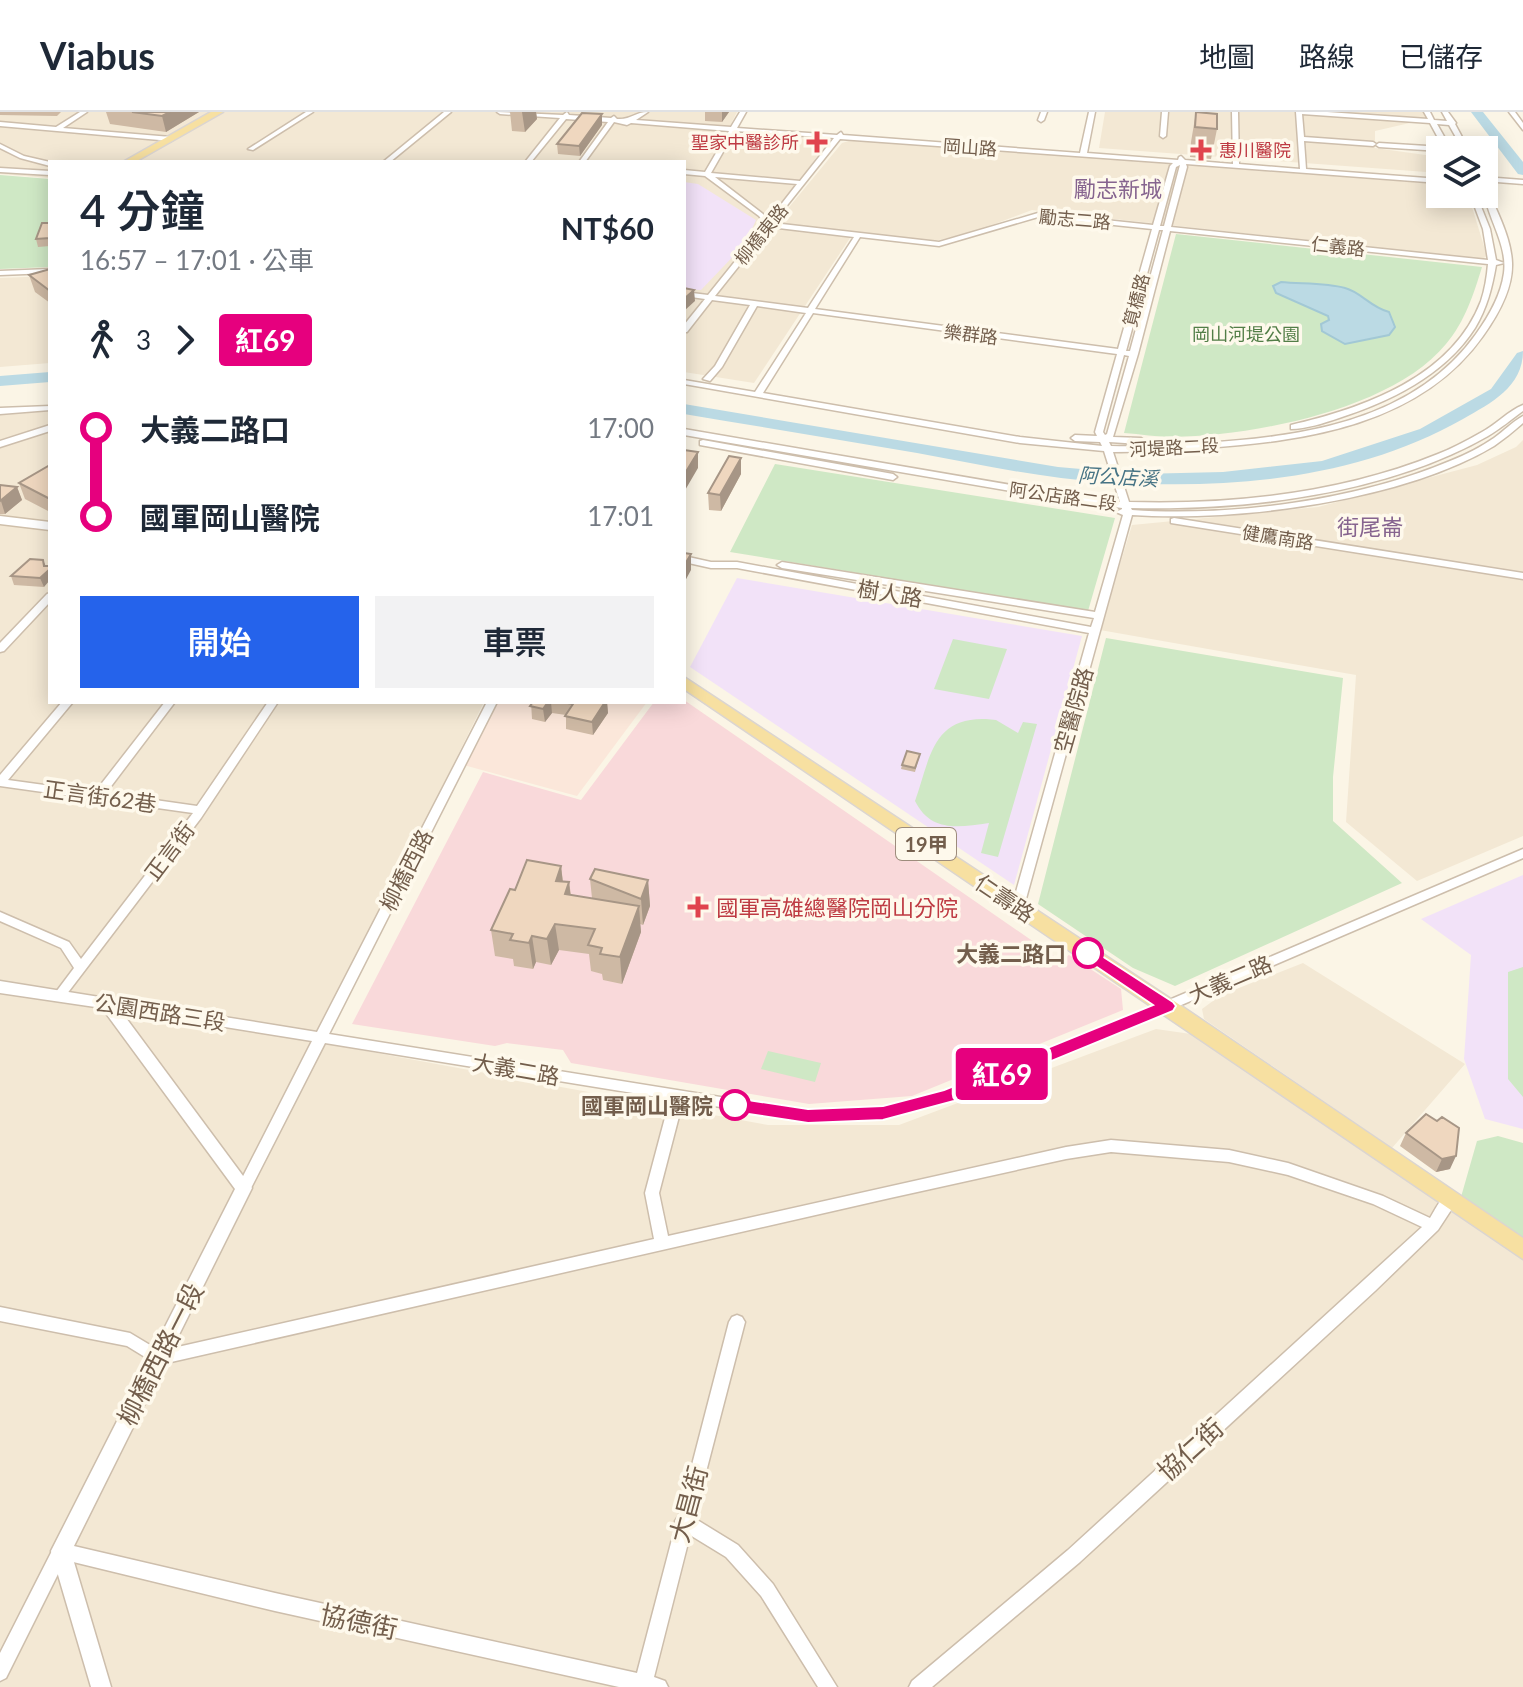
<!DOCTYPE html>
<html lang="zh-TW">
<head>
<meta charset="utf-8">
<style>
	:root { --surface:#fff; --page:#f2f2f3; --text:#1f2937; --muted:#747a83; --line:#e0e1e3; --accent:#2563eb }
	body { margin:0; font-family:Lato,"Noto Sans TC",sans-serif; background:var(--page); color:var(--text); height:100vh; display:flex; flex-direction:column; font-size:30px; white-space:nowrap }
	* { box-sizing:border-box; margin:0 }
	p { font-size:26px; color:var(--muted) }
	.icon { flex:none; width:44px; height:44px; fill:none; stroke:currentColor; stroke-width:2; stroke-linecap:round; stroke-linejoin:round }
	.map { position:relative; flex:1; overflow:hidden }
	.details { position:absolute; left:48px; top:48px; width:638px; height:544px; display:flex; flex-direction:column; background:var(--surface); border-radius:0px; box-shadow:0 4px 20px #0003 }
	.details>* { flex:none }
	.badge { padding:0 16px; border-radius:6px; font-size:28px; line-height:52px }
	.tools { position:absolute; left:1426px; top:24px; display:grid; gap:16px }
	.tools a { display:grid; place-items:center; width:72px; height:72px; border-radius:0px; background:var(--surface); box-shadow:0 4px 20px #0003; font-size:40px }
	.map>.badge { position:absolute; translate:-50% -50%; box-shadow:0 0 0 4px #fff }
	.legs { display:flex; align-items:center; gap:12px; height:88px; padding:0 32px; font-size:26px }
	.legs p { margin-inline-start:auto }
	.head { display:flex; align-items:center; justify-content:space-between; height:136px; padding:0 32px }
	h1 { font-size:44px; font-weight:600; line-height:60px }
	.primary-button { display:flex; gap:16px; margin-top:auto; padding:16px 32px }
	.primary-button a { flex:1; height:92px; border-radius:0px; background:var(--accent); color:#fff; font-size:32px; font-weight:600; line-height:92px; text-align:center }
	.primary-button a+a { background:var(--page); color:var(--text) }
	ul { padding:0 32px; list-style:none }
	li { display:flex; align-items:center; gap:28px; height:88px; font-size:30px }
	li i { display:grid; place-items:center; width:12px; height:100%; margin:0 10px; background:currentColor }
	li i::after { content:''; width:20px; height:20px; margin:-10px; border:6px solid; border-radius:50%; background:var(--surface) }
	li p { margin-inline-start:auto }
	li:first-child i { background:linear-gradient(#0000 50%,currentColor 0) }
	li:last-child i { background:linear-gradient(currentColor 50%,#0000 0) }
	header { display:flex; align-items:center; gap:48px; box-sizing:border-box; height:112px; padding:0 40px; background:var(--surface); border-bottom:2px solid var(--line) }
	header strong { font-size:38px }
	nav { display:flex; gap:44px; margin-inline-start:auto; font-size:28px }
	.map>svg:first-child { display:block }
	.residential { fill:#f3e8d4 }
	.commercial { fill:#fbe7da }
	.education { fill:#f2e2f8 }
	.medical { fill:#f9d9da }
	.green { fill:#cfe8c5 }
	.water { fill:#bbdae4; stroke:#a2c8d5; stroke-width:2 }
	.lines { fill:none; stroke-linecap:round; stroke-linejoin:round }
	.river { fill:#bbdae4; fill-rule:evenodd }
	.minor-casing { stroke:#cdbeac; stroke-width:3 }
	.tertiary-casing { stroke:#cdbeac; stroke-width:3 }
	.secondary-casing { stroke:#cfbfaa; stroke-width:3 }
	.primary-casing { stroke:#dbd5d0; stroke-width:3 }
	.minor { fill:#fff; fill-rule:evenodd }
	.tertiary { fill:#fff; fill-rule:evenodd }
	.secondary { fill:#fff; fill-rule:evenodd }
	.primary { fill:#f7e0a1; fill-rule:evenodd }
	.wall { fill:#ceb9a4 }
	.shaded-wall { fill:#a79686 }
	.building { fill:#efd7bf; stroke:#a79686; stroke-width:2 }
	.line-1 { fill:#e6007e; stroke:#fff; stroke-width:2 }
	.health-dot { fill:#e0444e; stroke:#fef9ec; stroke-width:3 }
	.stop-1-dot { fill:#fff; stroke:#e6007e; stroke-width:4 }
	.labels { text-anchor:middle; dominant-baseline:central; stroke-width:7; stroke-linejoin:round; paint-order:stroke }
	.far-health-label { font-size:18px; fill:#be3a42; stroke:#fef9ec; text-anchor:end }
	.far-street-label { font-size:18px; fill:#735e4c; stroke:#fef9ec }
	.far-park-label { font-size:18px; fill:#527e47; stroke:#fef9ec }
	.far-water-label { font-size:20px; font-style:italic; fill:#477485; stroke:#fef9ec }
	.shield { fill:#fef9ec; stroke:#9d8c7c; stroke-width:2 }
	.shield-label { font-size:20px; font-weight:bold; fill:#735e4c }
	.far-quarter-label { font-size:22px; fill:#86648f; stroke:#fef9ec }
	.street-label { font-size:22px; fill:#735e4c; stroke:#fef9ec }
	.health-label { font-size:22px; fill:#be3a42; stroke:#fef9ec; text-anchor:start }
	.stop-label { font-size:22px; font-weight:bold; fill:#735e4c; stroke:#fef9ec; text-anchor:end }
	.near-street-label { font-size:26px; fill:#735e4c; stroke:#fef9ec }
</style>
</head>
<body>
<header>
<strong>Viabus</strong>
<nav><a>地圖</a><a>路線</a><a>已儲存</a></nav>
</header>
<div class="map">
<svg width="1523" height="1575" viewBox="0 0 1523 1575">
	<rect width="100%" height="100%" fill="#fbf5e6"/>
	<!-- residential -->
	<path class="residential" d="M0,0H737L726,22L828,28L772,111L852,123L754,271L684,260V50H50V66L0,62Z
		M1105,0H1423L1427,7L1375,19V36L1440,45V61L1099,36Z
		M852,28L1440,72V82H1468L1487,144L1482,147L1032,98L976,119L935,129L776,111L842,31Z
		M50,164V251L0,255V166Z
		M50,299V590H484L317,930L768,1013H899L1156,917L1191,922L1523,1145V1575H0V303Z
		M1523,328V724L1417,769L1346,710L1356,563L1100,518L1132,413L1318,395L1477,353L1516,335Z
		M1303,851L1465,952L1392,1036L1204,907L1202,897L1221,883Z"/>
	<!-- commercial -->
	<path class="commercial" d="M492,590H647L577,684L460,652Z"/>
	<!-- education -->
	<path class="education" d="M684,70L698,72L756,108L745,132L701,178L684,177Z
		M737,466L1082,524L1014,773L690,555Z
		M1523,763V1017L1485,1007L1464,947L1471,843L1421,807Z"/>
	<!-- medical -->
	<path class="medical" d="M684,588L1060,848L1069,843L1121,877L1123,898L912,984L809,992L571,951L563,938L507,931L495,934L352,912L483,660L581,688L654,590Z"/>
	<!-- green -->
	<path class="green" d="M0,63L50,67V155L0,157Z
		M1176,122L1482,155C1474,181 1465,210 1446,232C1393,297 1254,324 1173,325C1157,325 1140,322 1124,321Z
		M775,352L1115,406L1088,499L730,440Z
		M1106,526L1343,566L1333,665V709L1402,771L1175,874L1133,856L1038,792Z
		M953,527L1007,537L989,587L934,577Z
		M986,607L996,608L1018,621L1023,610L1037,612L998,745L981,741L989,711C959,715 931,721 915,689C930,647 932,605 986,607Z
		M1523,855V985L1508,967V860Z
		M768,939L821,951L815,970L761,957Z
		M1498,1024L1523,1031V1134L1459,1092L1477,1029Z"/>
	<!-- water -->
	<path class="water" d="M1281,170C1301,172 1326,171 1345,176C1361,180 1370,195 1389,200L1395,215L1389,223L1345,232L1322,219L1321,212L1329,208L1328,204L1276,181L1273,174Z"/>
	<g class="lines">
		<!-- river -->
		<path class="river" d="M1471,0H1483L1523,50V63L1518,62Z
			M1523,239C1523,275 1491,291 1463,307C1344,375 1194,380 1061,366C1013,360 965,350 917,341C840,328 762,315 684,302V292L1058,355L1139,362L1223,360L1322,349L1420,317L1491,277L1517,241Z
			M50,260V270L0,274V264Z"/>
		<!-- minor casing -->
		<g class="minor-casing">
			<path id="minor" d="M80,0H87L63,16L171,25L174,27L171,29L0,14V10L56,15Z
				M306,0H313L253,38L248,37Z
				M444,0H451L390,50H383Z
				M497,0L563,3L567,0L569,3L611,6L614,4L617,7C631,8 635,0 648,0L636,8L731,15L740,0H746L737,16L837,23L841,20L843,23L1080,41L1089,0H1095L1087,41L1178,48L1179,45L1181,44L1185,48L1233,52L1232,0H1238L1239,52L1300,57L1296,0H1327L1428,7L1424,0H1430L1434,8L1447,9L1442,0H1448L1456,11L1455,12L1469,38L1440,39L1379,35L1376,33L1379,31L1443,35L1430,11L1302,2L1304,25L1373,30L1376,32L1373,34L1304,29L1306,57L1440,67V71L1186,52L1187,55L1171,115L1488,148L1483,117L1470,82H1476L1490,117L1496,148L1504,151L1496,153C1492,176 1487,196 1475,216C1445,263 1389,290 1339,306C1324,311 1306,317 1291,317V313C1364,296 1452,265 1481,189C1485,177 1487,164 1488,152L1170,119L1138,242L1113,325L1141,326L1145,329L1141,332L1109,330L1111,334C1142,335 1172,333 1203,331C1302,325 1414,309 1476,222C1489,204 1501,183 1504,161C1508,130 1484,102 1484,74L1487,76C1497,100 1511,125 1512,151C1513,177 1498,203 1483,224C1420,313 1306,329 1205,336C1174,338 1144,340 1113,340L1129,390C1233,393 1342,381 1438,342C1453,336 1468,328 1482,320C1497,312 1508,299 1523,293V299C1512,307 1500,317 1488,324C1387,382 1246,399 1131,396L1132,398C1232,405 1358,388 1450,349C1465,343 1481,335 1494,326C1504,319 1512,310 1523,304V311C1514,319 1504,327 1494,334C1402,389 1238,410 1132,403L1024,794L1018,798L1014,797L1012,794L1089,521L737,456H711L684,450V444L711,450H737L1091,515L1094,506L782,456L777,453L782,450L1095,500L1123,403L1116,400L1122,397V396L1064,388L684,323V317L1064,382L1120,390L1104,339L1020,331L684,272V268L755,280L806,201L757,194L722,255L710,269L703,267L715,254L750,193L712,188L687,220H684V213L705,187L684,184V180L708,183L765,112L759,104L705,64L684,62V58L705,60L729,19L631,11L627,13L614,10L585,50H579L608,10L566,7L531,50H525L560,6L500,2ZM1437,12L1449,13L1462,36L1450,35ZM735,19L834,26L800,69L711,61ZM840,27L1173,51L1170,54L1153,113L1038,101L939,130L773,111ZM1180,53L1164,114H1160L1176,55ZM715,65L797,72L769,108L763,102ZM1038,105L1152,117L1118,237L815,197L860,125L939,134ZM770,115L854,125L808,196L715,184ZM1159,118H1163L1130,239H1126ZM813,201L1117,242L1095,320L1097,324L1075,323L1071,326L1075,329L1100,330L1102,334L1020,325L763,281ZM1124,243L1129,244L1107,322L1105,323L1103,320Z
				M1041,0H1047L1044,8L1041,10L1038,8Z
				M1162,0H1168L1166,24L1163,26L1160,24Z
				M1509,0H1515L1523,11V18Z
				M0,32L24,44L50,50V54L20,46L0,36Z
				M0,56L50,59V63L0,60Z
				M1484,65L1523,68V72L1484,69Z
				M50,157V161L0,163V159Z
				M50,294V298L0,302V296Z
				M50,313V319L0,335V329Z
				M703,328L893,362L897,365L893,368L700,333V329Z
				M1174,406L1523,461V467L1171,411V407Z
				M50,481V490L4,539L0,540V531L47,482Z
				M62,590H73L8,668L95,680L165,590H175L106,681L197,694L268,590H278L201,706L63,887H55L53,884L74,856L61,836L0,809V800L69,830L81,847L193,701L0,674V663Z
				M487,590H497L329,922L808,999L883,996L945,979L1162,891L1523,737V746L1172,897L948,989L883,1006L808,1009L683,989L659,1081L668,1124L1066,1035L1111,1028L1229,1038L1288,1051L1383,1084L1430,1106C1436,1097 1442,1079 1455,1084L1457,1088L1455,1092L1438,1118L1375,1179L1080,1450L932,1575H909L912,1569L1068,1438L1422,1115L1373,1092L1288,1063L1229,1050L1111,1040L1066,1047L890,1086L158,1253L127,1234L0,1209V1195L130,1221L160,1239L654,1127L645,1081L670,987L325,931L249,1080L244,1082L239,1080L237,1076L312,929L107,896L102,894L101,891L102,888L107,886L317,920Z
				M737,1203L742,1205L745,1210L694,1406L738,1433L773,1472L837,1575H818L761,1484L726,1445L690,1423L654,1565L665,1569L668,1575H619L275,1499L65,1448L6,1566L0,1569V1541L55,1433L61,1431L275,1481L637,1561L676,1412L675,1409L679,1403L729,1210L732,1205Z"/>
		</g>
		<!-- tertiary casing -->
		<g class="tertiary-casing">
			<path id="tertiary" d="M0,869L112,887L252,1076L71,1440L111,1575H91L51,1439L235,1077L102,896L0,881Z"/>
		</g>
		<!-- secondary casing -->
		<g class="secondary-casing">
			<path id="secondary" d="M0,404L50,410V418L0,412Z"/>
		</g>
		<!-- primary casing -->
		<g class="primary-casing">
			<path id="primary" d="M211,0H223L135,50H123Z
				M684,565L1174,889L1523,1126V1147L684,577Z"/>
		</g>
		<!-- minor -->
		<use href="#minor" class="minor"/>
		<!-- tertiary -->
		<use href="#tertiary" class="tertiary"/>
		<!-- secondary -->
		<use href="#secondary" class="secondary"/>
		<!-- primary -->
		<use href="#primary" class="primary"/>
	</g>
	<!-- wall -->
	<path class="wall" d="M0,0H61L57,4L0,3Z
		M106,0H199L166,20L110,12Z
		M510,0H536L537,7L525,20L512,19Z
		M705,0H729L722,10L705,9Z
		M1196,0L1217,17L1211,47L1190,45L1191,30Z
		M602,13L580,44L558,42L557,32Z
		M50,111V134L38,135L36,127Z
		M50,157V191L35,180L29,163Z
		M741,346V362L721,399L709,398L708,381Z
		M50,353V400L25,387L19,371Z
		M0,373L17,375L22,388L5,402H0Z
		M43,448L45,454L44,475L14,473L11,464Z
		M531,590H607L608,601L593,623L566,617V603L552,601L545,610L532,607Z
		M920,642L915,660L901,657L902,653Z
		M561,754L563,770H569L571,783L592,786L590,767L648,768L650,794L643,813L640,812L641,820L622,872L603,868L602,862L591,859L589,842L559,838L551,853L536,850L533,857L514,854L513,847L495,844L491,818L515,778Z
		M1437,1009L1450,1057L1436,1060L1400,1034L1406,1021Z"/>
	<!-- shaded-wall -->
	<path class="shaded-wall" d="M170,0H199L166,20L162,4Z
		M522,0H536L537,7L525,20Z
		M722,0H729L722,10Z
		M602,2V13L580,44L579,34Z
		M694,178L695,189L684,199V187Z
		M698,340V356L684,380V363Z
		M741,346V362L721,399L720,383Z
		M17,375L22,388L5,402L1,389Z
		M691,442V458L684,471V454Z
		M43,448L47,457H50V468L44,475L40,466Z
		M548,590H551L552,601L545,610L543,597Z
		M605,590H607L608,601L593,623L592,610Z
		M561,754L564,781L556,769Z
		M648,768L650,794L643,813L641,787Z
		M569,770L572,797L565,782Z
		M639,794L641,820L622,872L620,845Z
		M555,812L559,838L551,853L547,827Z
		M532,824L536,850L533,857L529,831Z
		M1456,1044L1450,1057L1436,1060L1442,1047Z"/>
	<!-- building -->
	<path class="building" d="M132,0H170L162,4Z
		M1196,0L1217,2V17L1195,15Z
		M582,1L602,2L579,34L557,32Z
		M42,111H50V126L36,127Z
		M50,157V179L29,163Z
		M684,176L694,178L684,187Z
		M684,338L698,340L684,363Z
		M729,344L741,346L720,383L708,381Z
		M50,353V387L19,371Z
		M0,373L17,375L0,389Z
		M684,441L691,442L684,454Z
		M30,447L43,448L44,454H50V457L40,466L11,464Z
		M533,590H548L543,597L530,594Z
		M562,590H605L592,610L565,604L573,592Z
		M907,639L920,642L915,656L902,653Z
		M527,748L561,754L556,769L569,770L565,782L639,794L620,845L600,842L602,836L588,833L595,817L555,812L547,827L532,824L529,831L510,828L513,822L491,818L510,777L515,778Z
		M595,757L648,768L641,787L590,767Z
		M1426,1002L1437,1009L1442,1005L1459,1016L1456,1044L1442,1047L1406,1021Z"/>
	<!-- line-1 -->
	<path class="line-1" d="M1088,835L1173,890L1176,894L1173,899L954,989L883,1008L808,1011L735,1000L726,993L735,986L808,997L883,994L944,978L1153,893L1082,845V837Z"/>
	<!-- markers -->
	<g class="health-dot">
		<path d="M813 18h8v8h8v8h-8v8h-8v-8h-8v-8h8z"/>
		<path d="M1197 26h8v8h8v8h-8v8h-8v-8h-8v-8h8z"/>
		<path d="M694 783h8v8h8v8h-8v8h-8v-8h-8v-8h8z"/>
	</g>
	<g class="stop-1-dot">
		<circle cx="1088" cy="841" r="14"/>
		<circle cx="735" cy="993" r="14"/>
	</g>
	<g class="labels">
		<!-- far-health labels -->
		<g class="far-health-label">
			<text x="799" y="30">聖家中醫診所</text>
			<text x="1219" y="38" text-anchor="start">惠川醫院</text>
		</g>
		<!-- far-street labels -->
		<g class="far-street-label">
			<text transform="translate(970 35) rotate(4)">岡山路</text>
			<text transform="translate(1075 107) rotate(5)">勵志二路</text>
			<text transform="translate(761 122) rotate(-51)">柳橋東路</text>
			<text transform="translate(1338 134) rotate(6)">仁義路</text>
			<text transform="translate(1136 188) rotate(-75)">筧橋路</text>
			<text transform="translate(971 222) rotate(7)">樂群路</text>
			<text transform="translate(1174 335) rotate(-3)">河堤路二段</text>
			<text transform="translate(1063 384) rotate(8)">阿公店路二段</text>
			<text transform="translate(1278 425) rotate(9)">健鷹南路</text>
		</g>
		<!-- far-park labels -->
		<g class="far-park-label">
			<text x="1246" y="222">岡山河堤公園</text>
		</g>
		<!-- far-water labels -->
		<g class="far-water-label">
			<text transform="translate(1118 364) rotate(3)">阿公店溪</text>
		</g>
		<!-- shield labels -->
		<rect class="shield" x="896" y="716" width="60" height="32" rx="6"/>
		<g class="shield-label">
			<text x="926" y="732">19甲</text>
		</g>
		<!-- far-quarter labels -->
		<g class="far-quarter-label">
			<text x="1118" y="76">勵志新城</text>
			<text x="1370" y="414">街尾崙</text>
		</g>
		<!-- street labels -->
		<g class="street-label">
			<text transform="translate(890 481) rotate(10)">樹人路</text>
			<text transform="translate(1073 598) rotate(-74)">空醫院路</text>
			<text transform="translate(100 684) rotate(8)">正言街62巷</text>
			<text transform="translate(169 739) rotate(-53)">正言街</text>
			<text transform="translate(406 758) rotate(-63)">柳橋西路</text>
			<text transform="translate(1005 786) rotate(34)">仁壽路</text>
			<text transform="translate(1230 867) rotate(-23)">大義二路</text>
			<text transform="translate(160 900) rotate(9)">公園西路三段</text>
			<text transform="translate(516 957) rotate(10)">大義二路</text>
		</g>
		<!-- health labels -->
		<g class="health-label">
			<text x="716" y="795">國軍高雄總醫院岡山分院</text>
		</g>
		<!-- stop labels -->
		<g class="stop-label">
			<text x="1066" y="841">大義二路口</text>
			<text x="713" y="993">國軍岡山醫院</text>
		</g>
		<!-- near-street labels -->
		<g class="near-street-label">
			<text transform="translate(160 1242) rotate(-63)">柳橋西路一段</text>
			<text transform="translate(1190 1337) rotate(-42)">協仁街</text>
			<text transform="translate(688 1392) rotate(-75)">大昌街</text>
			<text transform="translate(359 1509) rotate(12)">協德街</text>
		</g>
	</g>
</svg>
<div class="tools">
<a><svg class="icon" aria-label="layers" viewBox="0 0 24 24"><path d="M12 4l9 5-9 5-9-5zM3 14l9 5 9-5"/></svg></a>
</div>
<b class="badge" style="left:1002px;top:962px;background:#e6007e;color:#fff">紅69</b>
<section class="details">
<div class="head"><div><h1>4 分鐘</h1><p>16:57 – 17:01 · 公車</p></div><b>NT$60</b></div>
<div class="legs"><svg class="icon" aria-label="walk" viewBox="0 0 24 24"><circle cx="13" cy="4" r="2"/><path d="M13 8l-2 6 4 7M11 14l-3 7M7 12l3-4h3l4 4"/></svg>3<svg class="icon" aria-label="forward" viewBox="0 0 24 24"><path d="M9 5l7 7-7 7"/></svg><b class="badge" style="background:#e6007e;color:#fff">紅69</b></div>
<ul>
<li><i style="color:#e6007e"></i><b>大義二路口</b><p>17:00</p></li>
<li><i style="color:#e6007e"></i><b>國軍岡山醫院</b><p>17:01</p></li>
</ul>
<div class="primary-button"><a>開始</a><a>車票</a></div>
</section>
</div>
</body>
</html>
